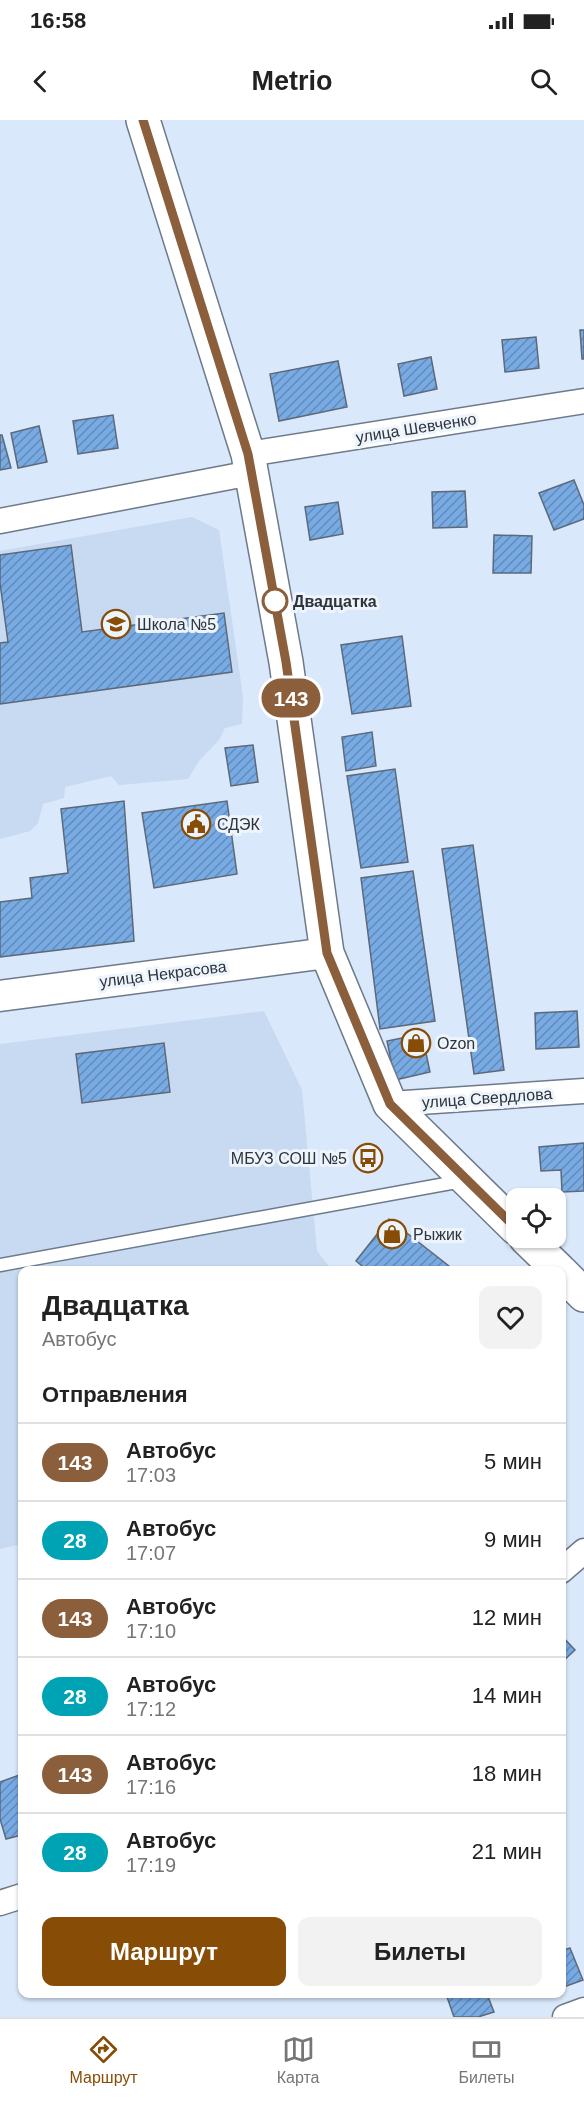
<!DOCTYPE html>
<html lang="ru">
<head>
<meta charset="utf-8">
<style>
	:root { --surface:#fff; --page:#f2f2f2; --text:#222; --muted:#767676; --line:#e0e0e0; --accent:#874c06 }
	body { margin:0; font-family:Helvetica,sans-serif; background:var(--page); color:var(--text); height:100vh; display:flex; flex-direction:column; font-size:22px; white-space:nowrap }
	* { box-sizing:border-box; margin:0 }
	p { font-size:20px; color:var(--muted) }
	.icon { flex:none; width:33px; height:33px; fill:none; stroke:currentColor; stroke-width:2; stroke-linecap:round; stroke-linejoin:round }
	.map { position:relative; flex:1; overflow:hidden }
	.drawer { position:absolute; left:18px; top:1146px; width:548px; height:732px; display:flex; flex-direction:column; background:var(--surface); border-radius:12px; box-shadow:0 2px 4px #0004 }
	.drawer>* { flex:none }
	.badge { padding:0 12px; border-radius:20px; font-size:21px; line-height:39px }
	.buttons { position:absolute; left:506px; top:1068px; display:grid; gap:12px }
	.buttons a { display:grid; place-items:center; width:60px; height:60px; border-radius:12px; background:var(--surface); box-shadow:0 2px 4px #0004; font-size:30px }
	.map>.badge { position:absolute; translate:-50% -50%; box-shadow:0 0 0 3px #fff }
	h2 { padding:0 24px; font-size:22px; line-height:54px }
	.round { display:grid; place-items:center; flex:none; width:63px; height:63px; border-radius:12px; background:var(--page) }
	.overview { display:flex; align-items:center; justify-content:space-between; height:102px; padding:0 24px }
	h1 { font-size:28px; font-weight:600; line-height:45px }
	.primary-button { display:flex; gap:12px; margin-top:auto; padding:12px 24px }
	.primary-button a { flex:1; height:69px; border-radius:12px; background:var(--accent); color:#fff; font-size:24px; font-weight:600; line-height:69px; text-align:center }
	.primary-button a+a { background:var(--page); color:var(--text) }
	ul { padding:0; list-style:none }
	li { display:flex; align-items:center; gap:18px; height:78px; padding:0 24px; border-top:2px solid var(--line) }
	li div { flex:1 }
	li b { display:block; font-size:22px }
	li em { font-style:normal }
	li .badge { min-width:66px; font-weight:700; text-align:center }
	.status { display:flex; justify-content:space-between; align-items:center; height:42px; padding:0 30px; background:var(--surface); direction:ltr }
	.status svg { height:16px; fill:currentColor }
	header { display:flex; justify-content:space-between; align-items:center; height:78px; padding:0 24px; background:var(--surface); font-size:27px; font-weight:600 }
	.menu { display:flex; justify-content:space-around; align-items:center; height:84px; border-top:2px solid var(--line); background:var(--surface); font-size:16px; color:var(--muted) }
	.menu a { display:grid; justify-items:center; gap:3px }
	.menu .on { color:var(--accent) }
	.map>svg:first-child { display:block }
	.built { fill:#c7daf1 }
	.building { fill:url(#building-hatch); stroke:#5c6978; stroke-width:1.5 }
	.lines { fill:none; stroke-linecap:round; stroke-linejoin:round }
	.service-casing { stroke:#6d7a8a; stroke-width:15 }
	.minor-casing { stroke:#6d7a8a; stroke-width:27 }
	.tertiary-casing { stroke:#6d7a8a; stroke-width:33 }
	.trunk-casing { stroke:#6d7a8a; stroke-width:36 }
	.service { stroke:#fff; stroke-width:12 }
	.minor { stroke:#fff; stroke-width:24 }
	.tertiary { stroke:#fff; stroke-width:30 }
	.trunk { stroke:#fff; stroke-width:33 }
	.line-casing { stroke:#fff; stroke-width:14 }
	.line { stroke:#8b5e3c; stroke-width:9 }
	.stop-dot { fill:#fff; stroke:#8b5e3c; stroke-width:3 }
	.labels { text-anchor:middle; dominant-baseline:central; stroke-width:6; stroke-linejoin:round; paint-order:stroke }
	.street-label { font-size:16px; fill:#2e343b; stroke:#eef4fc }
	.stop-label { font-size:16px; font-weight:bold; fill:#2e343b; stroke:#eef4fc; text-anchor:start }
	.poi-label { font-size:16px; fill:#2e343b; stroke:#eef4fc; text-anchor:start }
</style>
</head>
<body>
<div class="status"><b>16:58</b><svg viewBox="0 0 49 12"><path d="M0 12V9h3v3zM5 12V6h3v6zM10 12V3h3v9zM15 12V0h3v12zM26 1h20v11H26zM47 4h2v5h-2z"/></svg></div>
<header><svg class="icon" aria-label="back" viewBox="0 0 24 24"><path d="M15 5l-7 7 7 7"/></svg>Metrio<svg class="icon" aria-label="search" viewBox="0 0 24 24"><circle cx="10" cy="10" r="6"/><path d="M15 15l6 6"/></svg></header>
<div class="map">
<svg width="584" height="1897" viewBox="0 0 584 1897">
	<defs>
		<pattern id="building-hatch" width="6" height="6" patternUnits="userSpaceOnUse" patternTransform="scale(1.5)"><rect width="6" height="6" fill="#78aae4"/><path d="M-1 1l2-2M0 6l6-6M5 7l2-2" fill="none" stroke="#638bba"/></pattern>
	</defs>
	<rect width="100%" height="100%" fill="#d9e8fa"/>
	<!-- built -->
	<path class="built" d="M192,397L219,410L243,577L242,604L225,608L219,620L199,641L188,659L119,665L111,656L65,667L64,678L43,684L38,703L30,711L0,719V431Z
		M264,891L302,970L317,1131L332,1150H22V1424L0,1429V924Z"/>
	<!-- building -->
	<path class="building" d="M580,210H584V239H582Z
		M536,217L539,248L505,252L502,220Z
		M431,237L437,269L404,276L398,244Z
		M338,241L347,287L279,301L270,254Z
		M113,295L118,328L78,334L73,301Z
		M39,306L47,342L18,348L11,313Z
		M0,315H2L11,348L0,350Z
		M574,360L584,385V399L554,410L539,373Z
		M465,371L467,407L433,408L432,372Z
		M338,382L343,414L310,420L305,387Z
		M494,415L532,416L531,453H493Z
		M71,425L82,512L224,493L232,552L0,584V523L8,522L0,463V435Z
		M402,516L411,586L352,594L341,525Z
		M372,612L376,646L346,651L342,617Z
		M253,625L258,662L231,666L225,628Z
		M395,649L408,742L361,748L347,656Z
		M124,681L134,821L0,837V782L32,778L30,758L68,753L61,689Z
		M227,681L237,754L154,768L142,693Z
		M473,725L504,950L474,954L442,729Z
		M413,751L435,901L380,909L361,758Z
		M577,891L579,927L536,929L535,893Z
		M422,914L430,952L395,960L387,921Z
		M164,923L170,972L82,983L76,934Z
		M584,1023V1071L562,1072L561,1050L541,1051L539,1027Z
		M389,1099L454,1150H367L356,1141Z
		M561,1515L575,1530L561,1543Z
		M22,1654V1715L6,1719L0,1699V1662Z
		M570,1828L583,1860L561,1868V1831Z
		M446,1874H487L494,1892L478,1897H454Z"/>
	<g class="lines">
		<!-- service casing -->
		<g class="service-casing">
			<path id="service" d="M0,1145L462,1061"/>
		</g>
		<!-- minor casing -->
		<g class="minor-casing">
			<path id="minor" d="M248,334L584,281
				M0,401L251,353
				M390,984L584,971
				M561,1451L584,1431
				M0,1783L22,1776
				M565,1897L584,1890"/>
		</g>
		<!-- tertiary casing -->
		<g class="tertiary-casing">
			<path id="tertiary" d="M0,876L327,833"/>
		</g>
		<!-- trunk casing -->
		<g class="trunk-casing">
			<path id="trunk" d="M143,0L248,334L286,542L327,833L390,984L516,1108
				M526,1118L559,1150
				M561,1152L584,1175"/>
		</g>
		<!-- service -->
		<use href="#service" class="service"/>
		<!-- minor -->
		<use href="#minor" class="minor"/>
		<!-- tertiary -->
		<use href="#tertiary" class="tertiary"/>
		<!-- trunk -->
		<use href="#trunk" class="trunk"/>
	</g>
	<g class="lines">
		<!-- line casing -->
		<g class="line-casing">
			<path id="line" d="M143,0L248,334L286,542L327,833L390,984L516,1108"/>
		</g>
		<!-- line -->
		<use href="#line" class="line"/>
	</g>
	<!-- icons -->
	<defs>
		<g id="school-ring" transform="scale(1.5)"><circle r="9.5" fill="#eef4fc" stroke="#874c06" stroke-width="1.5"/><path d="M0-5L7-2L0 1L-7-2ZM-4 1L0 2.5L4 1V4Q0 6-4 4Z" fill="#874c06"/></g>
		<g id="civic-ring" transform="scale(1.5)"><circle r="9.5" fill="#eef4fc" stroke="#874c06" stroke-width="1.5"/><path d="M-.6-6.5H3V-4.5H.6V-3L4-1V1h2V6H-6V1h2V-1L-.6-3ZM-1.2 2.5V6h2.4V2.5Z" fill="#874c06"/></g>
		<g id="shop-ring" transform="scale(1.5)"><circle r="9.5" fill="#eef4fc" stroke="#874c06" stroke-width="1.5"/><path d="M-5-2.5h2.3a2.7 3.5 0 0 1 5.4 0H5L5.5 6h-11ZM-1.5-2.5h3a1.5 2.3 0 0 0-3 0Z" fill="#874c06"/></g>
		<g id="bus-ring" transform="scale(1.5)"><circle r="9.5" fill="#eef4fc" stroke="#874c06" stroke-width="1.5"/><path d="M-5-6H5V4H4V6H2V4H-2V6H-4V4H-5ZM-3.5-4V0h7V-4ZM-3.5 1.2v1.5H-2V1.2ZM2 1.2v1.5H3.5V1.2Z" fill="#874c06"/></g>
	</defs>
	<g fill-rule="evenodd">
		<use href="#school-ring" x="116" y="504"/>
		<use href="#civic-ring" x="196" y="704"/>
		<use href="#shop-ring" x="416" y="923"/>
		<use href="#bus-ring" x="368" y="1038"/>
		<use href="#shop-ring" x="392" y="1114"/>
	</g>
	<!-- markers -->
	<circle class="stop-dot" cx="275" cy="481" r="12"/>
	<g class="labels">
		<!-- street labels -->
		<g class="street-label">
			<text transform="translate(416 308) rotate(-9)">улица Шевченко</text>
			<text transform="translate(163 854) rotate(-7)">улица Некрасова</text>
			<text transform="translate(487 978) rotate(-4)">улица Свердлова</text>
		</g>
		<!-- stop labels -->
		<g class="stop-label">
			<text x="293" y="481">Двадцатка</text>
		</g>
		<!-- poi labels -->
		<g class="poi-label">
			<text x="137" y="504">Школа №5</text>
			<text x="217" y="704">СДЭК</text>
			<text x="437" y="923">Ozon</text>
			<text x="347" y="1038" text-anchor="end">МБУЗ СОШ №5</text>
			<text x="413" y="1114">Рыжик</text>
		</g>
	</g>
</svg>
<div class="buttons">
<a><svg class="icon" aria-label="locate" viewBox="0 0 24 24"><circle cx="12" cy="12" r="6"/><path d="M12 2v4M12 18v4M2 12h4M18 12h4"/></svg></a>
</div>
<b class="badge" style="left:291px;top:578px;background:#8b5e3c;color:#fff">143</b>
<section class="drawer">
<div class="overview"><div><h1>Двадцатка</h1><p>Автобус</p></div><a class="round"><svg class="icon" aria-label="heart" viewBox="0 0 24 24"><path d="M12 20l-8-8c-3-5 5-10 8-4 3-6 11-1 8 4z"/></svg></a></div>
<h2>Отправления</h2>
<ul>
<li><span class="badge" style="background:#8b5e3c;color:#fff">143</span><div><b>Автобус</b><p>17:03</p></div><em>5 мин</em></li>
<li><span class="badge" style="background:#00a3b4;color:#fff">28</span><div><b>Автобус</b><p>17:07</p></div><em>9 мин</em></li>
<li><span class="badge" style="background:#8b5e3c;color:#fff">143</span><div><b>Автобус</b><p>17:10</p></div><em>12 мин</em></li>
<li><span class="badge" style="background:#00a3b4;color:#fff">28</span><div><b>Автобус</b><p>17:12</p></div><em>14 мин</em></li>
<li><span class="badge" style="background:#8b5e3c;color:#fff">143</span><div><b>Автобус</b><p>17:16</p></div><em>18 мин</em></li>
<li><span class="badge" style="background:#00a3b4;color:#fff">28</span><div><b>Автобус</b><p>17:19</p></div><em>21 мин</em></li>
</ul>
<div class="primary-button"><a>Маршрут</a><a>Билеты</a></div>
</section>
</div>
<nav class="menu">
<a class="on"><svg class="icon" aria-label="directions" viewBox="0 0 24 24"><path d="M12 3l9 9-9 9-9-9zM9 14v-3h6M13 9l2 2-2 2"/></svg>Маршрут</a>
<a><svg class="icon" aria-label="map" viewBox="0 0 24 24"><path d="M3 6l6-2 6 2 6-2v14l-6 2-6-2-6 2zM9 4v14M15 6v14"/></svg>Карта</a>
<a><svg class="icon" aria-label="tickets" viewBox="0 0 24 24"><path d="M3 7h18v10H3zM15 7v10"/></svg>Билеты</a>
</nav>
</body>
</html>
